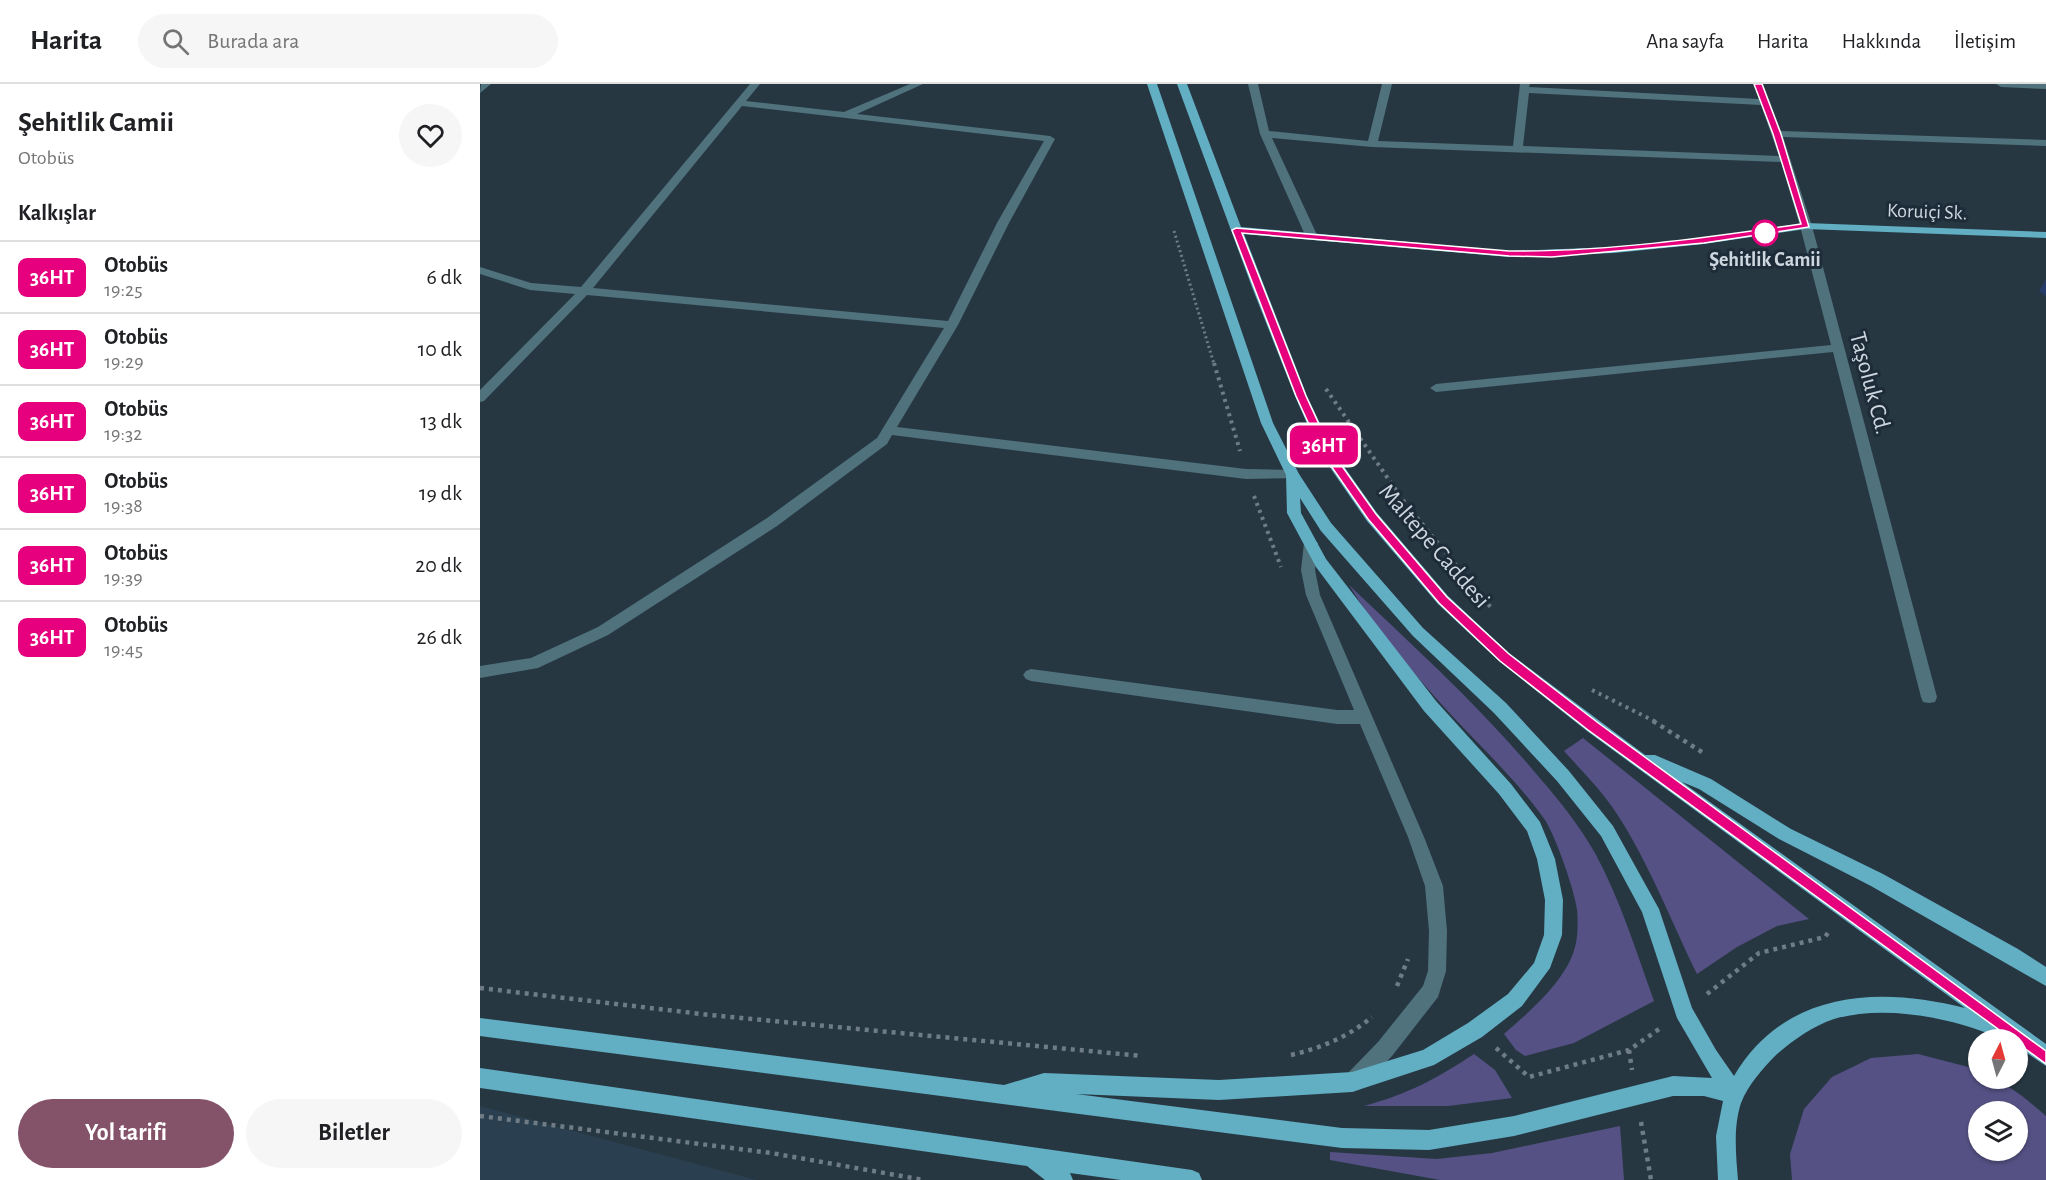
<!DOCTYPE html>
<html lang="tr">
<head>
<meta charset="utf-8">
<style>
	:root { --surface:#fff; --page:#f6f6f6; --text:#202124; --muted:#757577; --line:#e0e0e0; --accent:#845269 }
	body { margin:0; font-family:"Alegreya Sans",sans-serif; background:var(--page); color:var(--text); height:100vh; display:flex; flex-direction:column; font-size:22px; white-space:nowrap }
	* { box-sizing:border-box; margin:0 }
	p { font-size:20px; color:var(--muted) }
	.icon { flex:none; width:33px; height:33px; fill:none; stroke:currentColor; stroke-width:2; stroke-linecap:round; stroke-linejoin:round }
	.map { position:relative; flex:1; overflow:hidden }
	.sheet { display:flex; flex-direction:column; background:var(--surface); width:480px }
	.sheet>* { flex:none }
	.badge { padding:0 12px; border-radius:9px; font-size:21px; line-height:39px }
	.needle { width:39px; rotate:6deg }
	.buttons { position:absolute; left:1488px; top:945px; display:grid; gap:12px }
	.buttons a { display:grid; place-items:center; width:60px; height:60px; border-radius:50%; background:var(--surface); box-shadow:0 2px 4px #0004; font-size:30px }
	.map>.badge { position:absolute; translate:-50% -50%; box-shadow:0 0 0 3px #fff }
	h2 { padding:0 18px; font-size:22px; line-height:54px }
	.round { display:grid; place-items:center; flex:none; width:63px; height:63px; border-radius:32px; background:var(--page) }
	.head { display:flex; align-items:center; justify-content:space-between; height:102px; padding:0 18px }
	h1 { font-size:28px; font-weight:600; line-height:45px }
	.cta { display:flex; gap:12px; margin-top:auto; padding:12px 18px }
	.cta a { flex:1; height:69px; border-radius:36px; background:var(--accent); color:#fff; font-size:24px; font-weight:600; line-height:69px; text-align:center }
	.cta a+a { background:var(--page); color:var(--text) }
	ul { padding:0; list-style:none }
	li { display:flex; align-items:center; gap:18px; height:72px; padding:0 18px; border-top:2px solid var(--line) }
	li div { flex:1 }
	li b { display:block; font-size:22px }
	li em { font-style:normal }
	li .badge { min-width:66px; font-weight:700; text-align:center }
	header { display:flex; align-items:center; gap:36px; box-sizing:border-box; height:84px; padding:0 30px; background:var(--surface); border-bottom:2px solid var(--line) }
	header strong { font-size:28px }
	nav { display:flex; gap:33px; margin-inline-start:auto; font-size:21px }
	.search { width:420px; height:54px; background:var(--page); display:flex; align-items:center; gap:15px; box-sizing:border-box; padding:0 21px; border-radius:33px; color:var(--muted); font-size:22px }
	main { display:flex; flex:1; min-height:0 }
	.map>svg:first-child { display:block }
	.built { fill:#2a4050 }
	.green { fill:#555184; fill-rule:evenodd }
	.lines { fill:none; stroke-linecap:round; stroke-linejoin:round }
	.path-far2 { stroke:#6f7c85; stroke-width:3; stroke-dasharray:2 3; stroke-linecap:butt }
	.path-far1 { stroke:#6f7c85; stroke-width:4; stroke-dasharray:3 4.5; stroke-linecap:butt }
	.path { stroke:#6f7c85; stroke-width:4.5; stroke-dasharray:4 5; stroke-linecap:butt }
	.minor { fill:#4f727c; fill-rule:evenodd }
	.major { fill:#62aec3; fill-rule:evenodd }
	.wall { fill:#263c6a }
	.line { fill:#e6007e; stroke:#fff; stroke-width:1.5 }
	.stop-dot { fill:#fff; stroke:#e6007e; stroke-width:3 }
	.labels { text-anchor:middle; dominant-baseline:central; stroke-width:6; stroke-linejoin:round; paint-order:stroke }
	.far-street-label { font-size:20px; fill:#ced7df; stroke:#1d2c38 }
	.far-stop-label { font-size:20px; font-weight:bold; fill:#ced7df; stroke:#1d2c38 }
	.street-label { font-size:24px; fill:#ced7df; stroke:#1d2c38 }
</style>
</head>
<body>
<header>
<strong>Harita</strong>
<div class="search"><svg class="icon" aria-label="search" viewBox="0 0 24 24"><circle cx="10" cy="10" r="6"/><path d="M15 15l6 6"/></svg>Burada ara</div>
<nav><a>Ana sayfa</a><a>Harita</a><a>Hakkında</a><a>İletişim</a></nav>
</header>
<main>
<section class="sheet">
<div class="head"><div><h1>Şehitlik Camii</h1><p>Otobüs</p></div><a class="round"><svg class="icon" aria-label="heart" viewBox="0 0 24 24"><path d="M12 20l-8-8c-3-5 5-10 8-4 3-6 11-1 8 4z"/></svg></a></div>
<h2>Kalkışlar</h2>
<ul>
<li><span class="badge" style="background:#e6007e;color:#fff">36HT</span><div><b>Otobüs</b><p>19:25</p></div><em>6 dk</em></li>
<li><span class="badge" style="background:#e6007e;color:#fff">36HT</span><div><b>Otobüs</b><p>19:29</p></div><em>10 dk</em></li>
<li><span class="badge" style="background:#e6007e;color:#fff">36HT</span><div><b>Otobüs</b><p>19:32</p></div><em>13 dk</em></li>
<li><span class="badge" style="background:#e6007e;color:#fff">36HT</span><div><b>Otobüs</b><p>19:38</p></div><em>19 dk</em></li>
<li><span class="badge" style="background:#e6007e;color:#fff">36HT</span><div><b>Otobüs</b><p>19:39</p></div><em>20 dk</em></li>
<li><span class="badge" style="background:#e6007e;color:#fff">36HT</span><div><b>Otobüs</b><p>19:45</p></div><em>26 dk</em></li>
</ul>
<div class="cta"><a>Yol tarifi</a><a>Biletler</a></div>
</section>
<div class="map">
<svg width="1566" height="1096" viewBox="0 0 1566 1096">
	<rect width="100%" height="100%" fill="#273742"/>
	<!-- built -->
	<path class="built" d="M0,1022L276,1096H0Z"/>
	<!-- green -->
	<path class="green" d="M869,501C934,563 1001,623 1058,692C1079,716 1099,741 1115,769C1140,815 1156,867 1174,917L1094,959L1045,972L1036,966L1024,950C1049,928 1087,896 1095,863C1098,853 1098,836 1097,826C1095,807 1075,751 1065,736C1033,691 991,654 955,613C924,578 893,541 869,501Z
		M1103,654L1329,835L1297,842L1257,863L1217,890C1191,837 1169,779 1137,730C1122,707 1102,687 1084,667Z
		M994,970L1015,986L1032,1014L968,1022H884C928,1010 956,995 994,970Z
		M1438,970L1492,984L1498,988V994C1525,994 1547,1016 1566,1032V1096H1312L1310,1070L1324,1025L1352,993L1391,974ZM1498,1028H1538V1066H1498Z
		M1140,1042L1144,1096H960L850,1076V1068L957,1075L1012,1069Z"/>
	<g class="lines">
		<!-- path-far2 -->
		<path class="path-far2" d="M694,147L734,280"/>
		<!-- path-far1 -->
		<path class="path-far1" d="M734,279L760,367
			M846,305L925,419L1013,526
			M774,412L801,483
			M1112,606L1176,638"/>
		<!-- path -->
		<path class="path" d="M1173,637L1225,670
			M917,902L928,875
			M0,904L230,931L662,972
			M1227,910L1279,869L1345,853L1350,846
			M1016,964L1049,993L1149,966L1182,943
			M1149,966L1152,986
			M811,971C841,964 868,953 892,933
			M0,1032L291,1069L444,1096
			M1161,1038L1171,1096"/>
		<!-- minor -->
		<path class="minor" d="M11,0L0,9L1,0Z
			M270,0H280L266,17L364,28L430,0H443L377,30L570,52L575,55L529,139L478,241L417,343L766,385L813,386L820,391L818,394L766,395L412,351L407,360L297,442L128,551L58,584L0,594V582L51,574L118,543L287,434L397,354L464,244L107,211L4,317L0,318V306L95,210L50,206L0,190V183L51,199L101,203ZM262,22L564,57L517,139L468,237L113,204Z
			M768,0H778L789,47L888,57L902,0H912L898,57L1033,62L1040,0H1050L1049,3L1279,15L1273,0H1283L1301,47L1566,56V62L1303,53L1332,142L1457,613L1455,618L1449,619L1443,618L1441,613L1353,268L956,308L950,304L956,300L1351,261L1320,142L1301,78L892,63L792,54L838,153L832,156L826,153L780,50ZM1049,9L1281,21L1299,72L1043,62Z
			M1516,0H1566V5L1521,3Z
			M831,454L838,459L835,486L840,511L944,753L963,802L967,847L966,887L958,913L912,972L880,1005L873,1008L866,1005L863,998L866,991L898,958L943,902L948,887L949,847L945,802L928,753L880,640H857L551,597L546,595L543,591L546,587L551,585L857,626H874L826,511L821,486L824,459Z"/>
		<!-- major -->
		<path class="major" d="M667,0H677L793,339L819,390L851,439L943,544L1026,619L1089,687L1133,742L1179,825L1212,924L1236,966L1254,992C1305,906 1398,902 1485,924L1107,647L1019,577L958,520L887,437L840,369L815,312L772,203L697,0H707L761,143L1029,167L1134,163L1224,154L1326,139L1566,148V154L1326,145L1224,160L1134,169L1029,173L764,150L827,312L853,367L897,429L968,512L1029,569L1165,671H1175L1231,695L1311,745L1403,790L1538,865L1566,883V902L1391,802L1299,755L1219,705L1202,698L1566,960V982L1538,963V956H1528L1524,953L1520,954C1472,934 1406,920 1354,935C1333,942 1313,956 1296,971C1283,984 1268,1001 1261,1019C1253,1043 1256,1071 1258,1096H1238L1236,1052L1243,1017L1224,1012H1193L1034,1052L949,1066L862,1064L0,952V934L524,1001L564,989L739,996L872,988L943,966L988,939L1028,910L1054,879L1064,851L1065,816L1057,775L1047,747L1019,710L944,627L836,483L807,429L806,391L781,339ZM820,414L841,447L933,552L1014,629L1077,697L1121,752L1162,828L1197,934L1232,994L1193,992L1034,1032L949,1046L862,1044L596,1010L739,1016L872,1008L954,981L1002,953L1042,922L1070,884L1082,851L1083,816L1075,775L1060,738L1031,700L956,617L846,475L821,429Z
			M0,984L712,1086L719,1089L722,1096H641L590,1089L593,1096H565L547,1082L0,1004Z"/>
	</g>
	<!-- wall -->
	<path class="wall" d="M1566,195V212L1559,207Z"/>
	<!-- line -->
	<path class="line" d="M1274,0H1282L1301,50L1329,143L1224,159L1072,173L1029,172L762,149L826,312L852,368L896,430L967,513L1029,570L1117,638L1566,967V980L1108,646L1020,577L959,519L888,435L842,369L816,312L752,146L756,144L1029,167C1126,168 1224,154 1321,140L1293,50Z"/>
	<!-- markers -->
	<circle class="stop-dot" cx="1285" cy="149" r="12"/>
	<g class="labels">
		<!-- far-street labels -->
		<g class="far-street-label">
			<text transform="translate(1447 128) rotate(2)">Koruiçi Sk.</text>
		</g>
		<!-- far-stop labels -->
		<g class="far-stop-label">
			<text x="1285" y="176">Şehitlik Camii</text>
		</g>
		<!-- street labels -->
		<g class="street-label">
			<text transform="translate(1390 299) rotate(75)">Taşoluk Cd.</text>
			<text transform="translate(954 462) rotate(49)">Maltepe Caddesi</text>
		</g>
	</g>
</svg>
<div class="buttons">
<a><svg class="needle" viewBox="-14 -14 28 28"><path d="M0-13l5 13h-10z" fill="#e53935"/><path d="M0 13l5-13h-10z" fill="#757577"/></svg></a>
<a><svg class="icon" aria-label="layers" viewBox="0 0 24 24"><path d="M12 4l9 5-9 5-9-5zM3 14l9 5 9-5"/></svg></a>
</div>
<b class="badge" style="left:844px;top:361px;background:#e6007e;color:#fff">36HT</b>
</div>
</main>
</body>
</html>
